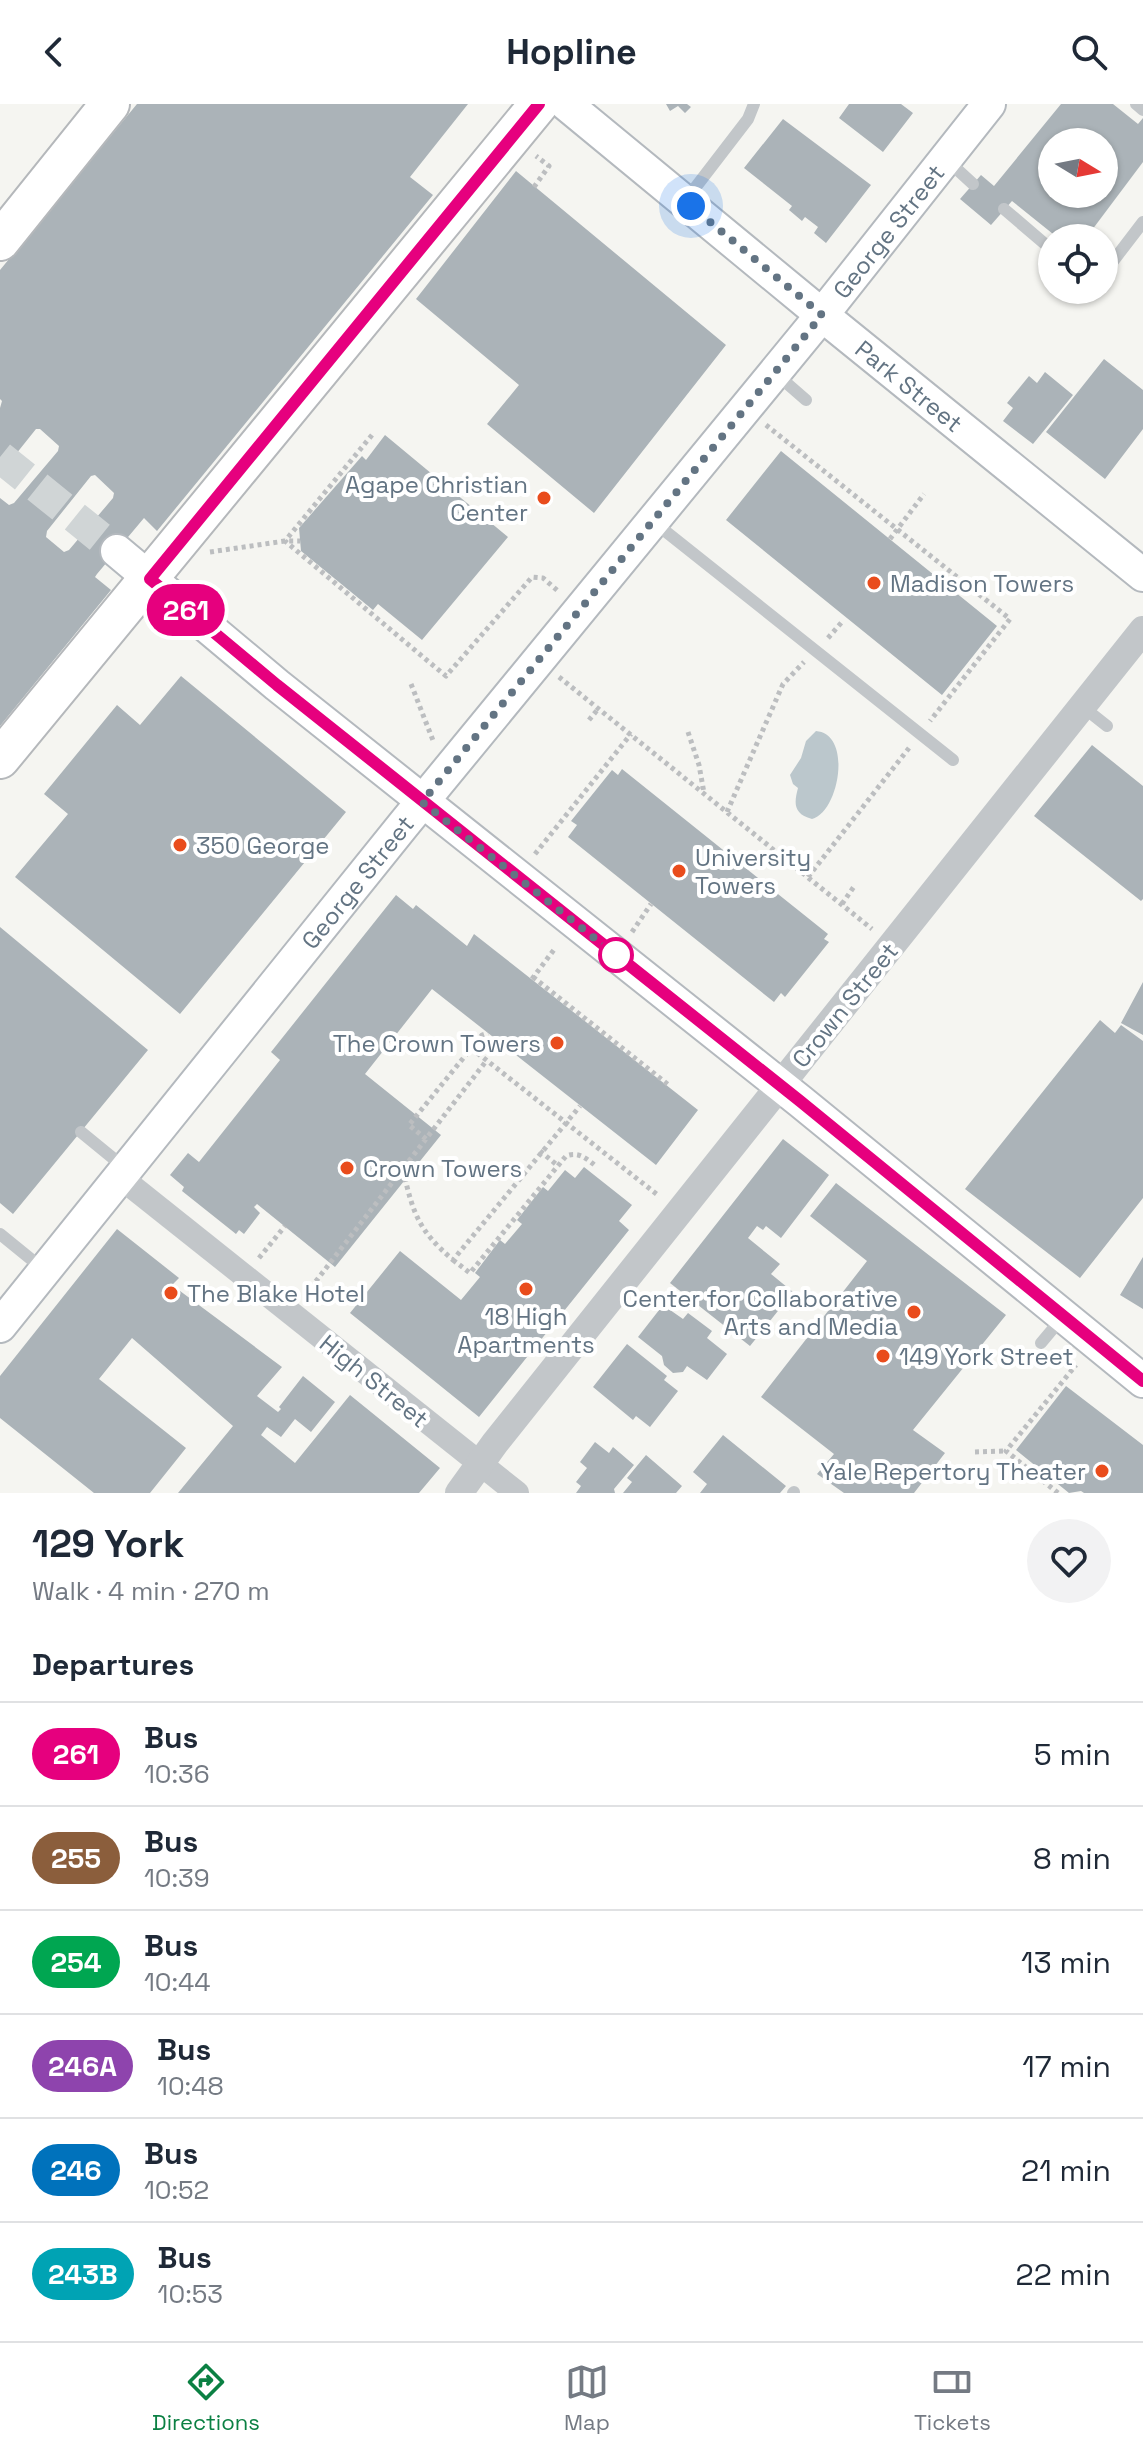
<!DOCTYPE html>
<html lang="en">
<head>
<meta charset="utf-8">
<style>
	:root { --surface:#fff; --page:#f2f2f3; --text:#1f2937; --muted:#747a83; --line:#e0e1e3; --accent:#0b8043 }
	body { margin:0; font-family:"Space Grotesk",sans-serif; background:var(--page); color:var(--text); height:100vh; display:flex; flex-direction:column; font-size:30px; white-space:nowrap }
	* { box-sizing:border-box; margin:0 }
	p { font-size:26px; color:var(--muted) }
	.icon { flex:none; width:44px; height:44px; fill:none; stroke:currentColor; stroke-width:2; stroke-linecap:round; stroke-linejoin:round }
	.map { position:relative; height:1389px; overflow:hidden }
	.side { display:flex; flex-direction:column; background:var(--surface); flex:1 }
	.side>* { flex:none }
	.badge { padding:0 16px; border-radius:26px; font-size:28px; line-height:52px }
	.needle { width:52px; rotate:100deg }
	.tools { position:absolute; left:1038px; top:24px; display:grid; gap:16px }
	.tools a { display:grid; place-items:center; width:80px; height:80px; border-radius:50%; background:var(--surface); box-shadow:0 2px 6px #0004; font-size:40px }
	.you { position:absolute; width:40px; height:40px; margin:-20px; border:6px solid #fff; border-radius:50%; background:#1a73e8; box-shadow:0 0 0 12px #1a73e833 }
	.map>.badge { position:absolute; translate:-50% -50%; box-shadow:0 0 0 4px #fff }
	h2 { padding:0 32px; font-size:30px; line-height:72px }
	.round { display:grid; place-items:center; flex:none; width:84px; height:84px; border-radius:42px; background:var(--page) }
	.summary { display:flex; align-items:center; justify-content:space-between; height:136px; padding:0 32px }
	h1 { font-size:38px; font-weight:700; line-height:60px }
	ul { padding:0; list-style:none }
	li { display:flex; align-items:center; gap:24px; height:104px; padding:0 32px; border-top:2px solid var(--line) }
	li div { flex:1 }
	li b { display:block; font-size:30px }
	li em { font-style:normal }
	li .badge { min-width:88px; font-weight:700; text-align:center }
	header { display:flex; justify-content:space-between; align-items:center; height:104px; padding:0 32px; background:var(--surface); font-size:36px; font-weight:700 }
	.menu { display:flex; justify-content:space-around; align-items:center; height:112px; border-top:2px solid var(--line); background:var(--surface); font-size:22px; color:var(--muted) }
	.menu a { display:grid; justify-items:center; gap:4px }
	.menu .current { color:var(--accent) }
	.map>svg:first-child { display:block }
	.water { fill:#bbc7cc }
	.building { fill:#abb3b8; fill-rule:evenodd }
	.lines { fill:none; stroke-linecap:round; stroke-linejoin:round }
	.secondary-tunnel { stroke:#d0d5d6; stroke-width:32; stroke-dasharray:32 16; stroke-linecap:butt }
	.secondary-casing { stroke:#b4b9be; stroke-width:36 }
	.trunk-casing { stroke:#b5b8bb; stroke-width:42 }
	.path { stroke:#bcbec0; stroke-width:5; stroke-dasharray:4 4; stroke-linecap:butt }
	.service { stroke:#c2c6c9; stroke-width:12 }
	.minor { stroke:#c2c6c9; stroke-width:24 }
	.tertiary { stroke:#c2c6c9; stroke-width:28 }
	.secondary { stroke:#fff; stroke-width:32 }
	.trunk { stroke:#fff; stroke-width:38 }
	.line-casing { stroke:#fff; stroke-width:18 }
	.line { stroke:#e6007e; stroke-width:12 }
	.walk { stroke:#637483; stroke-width:8; stroke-dasharray:0 14.4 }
	.poi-dot { fill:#e94c1c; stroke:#fff; stroke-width:3 }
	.stop-dot { fill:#fff; stroke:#e6007e; stroke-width:4 }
	.labels { text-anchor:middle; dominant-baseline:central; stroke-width:8; stroke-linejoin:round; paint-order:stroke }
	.street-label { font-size:24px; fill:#637483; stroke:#fff }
	.poi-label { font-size:24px; fill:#637483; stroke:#fff; text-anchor:start }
</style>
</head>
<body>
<header><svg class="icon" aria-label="back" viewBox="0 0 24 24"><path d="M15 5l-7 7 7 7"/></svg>Hopline<svg class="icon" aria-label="search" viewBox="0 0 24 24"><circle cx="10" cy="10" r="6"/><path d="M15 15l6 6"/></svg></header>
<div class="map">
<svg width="1143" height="1389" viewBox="0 0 1143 1389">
	<rect width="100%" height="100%" fill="#f5f5f1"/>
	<!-- water -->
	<path class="water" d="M816,627C853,630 839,708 812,715C793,710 794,699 798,684L793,680L790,671L801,654L806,637Z"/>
	<!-- building -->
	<path class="building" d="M137,0H468L410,73L433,91L157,427L144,414L97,470L95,473L111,486L0,622V394L9,401L14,399L58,347L59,342L40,325H36L0,370V304L2,297L0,295V166ZM95,371L114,389L113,394L69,446L64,448L46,433L47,427L91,372Z
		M666,0H687L691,3L685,9L678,2L670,7Z
		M849,0H901L913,9L883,48L839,14Z
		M1061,0H1113L1138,20L1143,14V58L1086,134H1058L1012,97L991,121L960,95L981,71L994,82ZM1052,38H1104V90H1052Z
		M783,15L871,81L826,139L814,129L818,123L805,113L802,117L789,106L792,102L744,64Z
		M516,67L726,241L594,409L487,320L519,281L416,195Z
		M1104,255L1143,286V325L1105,375L1046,328Z
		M1045,268L1073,291L1033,340L1003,317L1013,304L1007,299L1029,272L1037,279Z
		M385,331L508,433L422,536L378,500L373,506L301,447L299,424L362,352L366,356Z
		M781,347L997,522L942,591L726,416Z
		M181,572L346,708L180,910L15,773L68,710L44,690L117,601L140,621Z
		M1092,641L1143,682V795L1141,797L1034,712Z
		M622,665L828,830L824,835L829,838L785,893L781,889L774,898L568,733L577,721L571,717L612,666L618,671Z
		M396,791L413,805L416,801L467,842L474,830L698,1006L656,1061L432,885L365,970L441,1031L335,1163L257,1100L254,1103L260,1109L244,1130L239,1126L236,1130L182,1087L184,1083L170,1071L188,1049L199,1058L280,956L271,948Z
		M0,823L148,946L13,1110L0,1099Z
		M1143,878V931L1121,919Z
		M1100,916L1115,929L1121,921L1143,937V1094L1080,1174L965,1085Z
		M783,1035L829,1071L781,1134L766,1122L763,1126L757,1122L748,1134L780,1160L771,1170L793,1188L750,1242L670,1179Z
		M584,1063L632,1101L619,1117L629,1126L479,1313L350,1209L400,1147L461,1196L480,1173L475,1169L500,1136L505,1140L522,1120L517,1116L543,1083L548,1087L565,1066L575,1074Z
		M836,1079L1006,1211L913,1326L945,1349L914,1389H844L817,1370L834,1350L761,1293L867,1157L810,1112Z
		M117,1125L179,1174L172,1181L282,1263L257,1292L278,1308L281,1305L279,1303L303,1272L335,1298L311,1328L295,1315L281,1333L267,1323L261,1331L295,1359L350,1291L440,1364L419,1389H178L233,1322L132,1234L99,1275L186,1344L150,1389H94L0,1314V1272Z
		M1143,1153V1205L1120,1191Z
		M663,1201L683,1215L688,1209L712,1227L707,1234L727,1250L707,1276L687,1262L683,1268L673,1269L664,1261L662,1252L638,1233Z
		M627,1240L667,1272L664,1276L678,1287L650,1323L636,1312L633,1316L593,1283Z
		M1066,1282L1143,1341V1389H1084L1081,1387L1069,1389L1016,1346Z
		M723,1331L786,1382L780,1389H700L707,1380L693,1368Z
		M595,1338L609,1349L613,1343L634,1361L614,1385L615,1389H576L581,1382L576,1378L587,1364L580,1358Z
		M646,1351L682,1382L676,1389H623L632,1378L627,1374Z"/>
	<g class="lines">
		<!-- secondary-tunnel -->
		<path class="secondary-tunnel" d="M0,353L117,447"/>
		<!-- secondary casing -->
		<g class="secondary-casing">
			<g id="secondary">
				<path id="s1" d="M566,0L822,211L1143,471"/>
				<path d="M117,447L277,581L800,997L1143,1277"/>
				<path id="s2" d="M0,1222L404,720L822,211L989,0"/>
			</g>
		</g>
		<!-- trunk casing -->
		<g class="trunk-casing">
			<path id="trunk" d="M0,137L110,0
				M0,655L539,0"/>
		</g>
		<!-- path -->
		<path class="path" d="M534,83L549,62L536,52
			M766,321L1010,515L930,617
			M372,331L285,437L429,558L446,572L532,473L543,474L558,487
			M890,435L924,390
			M210,448L285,437H300
			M828,534L842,518
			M559,573L872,825
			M411,580L434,639
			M589,616L598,605
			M688,628L699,661L704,689
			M727,708L783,580L804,558
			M535,750L631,630
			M808,773L909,644
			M842,800L855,781
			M632,828L651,800
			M533,873L670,982
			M532,875L556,843
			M471,944L659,1092
			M426,1035L409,1021L482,931L488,929
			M540,1047L557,1061
			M403,1066C413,1109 418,1126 453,1156L580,1002
			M259,1154L285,1122
			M453,1156L470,1169L566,1052C579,1047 587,1055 597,1063
			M306,1190L487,956
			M975,1348L1006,1347
			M1058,1389L1006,1347L1076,1261"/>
		<!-- service -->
		<path class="service" d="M1136,0L1143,6
			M948,57L973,80
			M685,97L748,15L754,0
			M1004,105L1052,146
			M1104,169L1143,118
			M775,269L806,296
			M655,419L953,656
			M1083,603L1107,622
			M81,1028L125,1064
			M0,1130L43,1165
			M1041,1239L1062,1214
			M793,1389L794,1388"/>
		<!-- minor -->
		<path class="minor" d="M120,1073L517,1389"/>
		<!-- tertiary -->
		<path class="tertiary" d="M459,1389L495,1339L1143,526"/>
		<!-- secondary -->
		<use href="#secondary" class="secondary"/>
		<!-- trunk -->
		<use href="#trunk" class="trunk"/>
	</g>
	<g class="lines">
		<!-- line casing -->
		<g class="line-casing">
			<path id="line" d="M539,0L150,475L277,581L800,997L1143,1277"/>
		</g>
		<!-- line -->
		<use href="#line" class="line"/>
		<!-- walk -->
		<path class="walk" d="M616,851L422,698L822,211L691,102"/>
	</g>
	<!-- markers -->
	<g class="poi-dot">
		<circle cx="544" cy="394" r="8"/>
		<circle cx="874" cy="479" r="8"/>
		<circle cx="180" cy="741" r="8"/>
		<circle cx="679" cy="767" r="8"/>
		<circle cx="557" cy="939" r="8"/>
		<circle cx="347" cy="1064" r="8"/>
		<circle cx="526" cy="1185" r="8"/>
		<circle cx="171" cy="1189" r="8"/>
		<circle cx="914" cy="1208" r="8"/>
		<circle cx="883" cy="1252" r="8"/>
		<circle cx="1102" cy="1367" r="8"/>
	</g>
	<circle class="stop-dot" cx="616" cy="851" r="16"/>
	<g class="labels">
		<!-- street labels -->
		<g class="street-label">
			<text stroke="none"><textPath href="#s2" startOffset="1410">George Street</textPath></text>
			<text stroke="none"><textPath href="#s1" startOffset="444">Park Street</textPath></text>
			<text stroke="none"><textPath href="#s2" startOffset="570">George Street</textPath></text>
			<text transform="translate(845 901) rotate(-51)">Crown Street</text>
			<text transform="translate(374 1277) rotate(39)">High Street</text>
		</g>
		<!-- poi labels -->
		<g class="poi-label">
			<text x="528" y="380" text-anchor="end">Agape Christian<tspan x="528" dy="28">Center</tspan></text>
			<text x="890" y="479">Madison Towers</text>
			<text x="196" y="741">350 George</text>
			<text x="695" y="753">University<tspan x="695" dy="28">Towers</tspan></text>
			<text x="541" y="939" text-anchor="end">The Crown Towers</text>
			<text x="363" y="1064">Crown Towers</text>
			<text x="187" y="1189">The Blake Hotel</text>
			<text x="898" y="1194" text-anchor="end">Center for Collaborative<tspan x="898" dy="28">Arts and Media</tspan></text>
			<text x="526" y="1212" text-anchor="middle">18 High<tspan x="526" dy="28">Apartments</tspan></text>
			<text x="899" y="1252">149 York Street</text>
			<text x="1086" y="1367" text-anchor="end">Yale Repertory Theater</text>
		</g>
	</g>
</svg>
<div class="tools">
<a><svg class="needle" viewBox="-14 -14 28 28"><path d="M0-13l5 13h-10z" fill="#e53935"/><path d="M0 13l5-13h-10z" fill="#747a83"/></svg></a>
<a><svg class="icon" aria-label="locate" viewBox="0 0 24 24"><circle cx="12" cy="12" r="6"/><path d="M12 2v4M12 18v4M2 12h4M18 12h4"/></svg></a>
</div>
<div class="you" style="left:691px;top:102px"></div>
<b class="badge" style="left:186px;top:506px;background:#e6007e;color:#fff">261</b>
</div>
<section class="side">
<div class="summary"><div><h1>129 York</h1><p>Walk · 4 min · 270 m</p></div><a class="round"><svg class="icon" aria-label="heart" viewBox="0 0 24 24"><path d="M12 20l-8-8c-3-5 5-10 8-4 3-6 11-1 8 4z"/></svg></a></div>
<h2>Departures</h2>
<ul>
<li><span class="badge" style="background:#e6007e;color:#fff">261</span><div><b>Bus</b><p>10:36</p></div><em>5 min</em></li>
<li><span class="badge" style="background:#8b5e3c;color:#fff">255</span><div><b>Bus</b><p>10:39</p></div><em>8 min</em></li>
<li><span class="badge" style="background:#00a651;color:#fff">254</span><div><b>Bus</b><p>10:44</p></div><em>13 min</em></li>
<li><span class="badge" style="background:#8e44ad;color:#fff">246A</span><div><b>Bus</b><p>10:48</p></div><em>17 min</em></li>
<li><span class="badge" style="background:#0072bc;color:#fff">246</span><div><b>Bus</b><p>10:52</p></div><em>21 min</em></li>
<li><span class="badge" style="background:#00a3b4;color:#fff">243B</span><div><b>Bus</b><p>10:53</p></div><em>22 min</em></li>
</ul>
</section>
<nav class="menu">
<a class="current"><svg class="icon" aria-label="directions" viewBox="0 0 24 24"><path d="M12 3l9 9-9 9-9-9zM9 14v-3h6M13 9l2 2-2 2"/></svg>Directions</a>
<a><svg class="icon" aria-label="map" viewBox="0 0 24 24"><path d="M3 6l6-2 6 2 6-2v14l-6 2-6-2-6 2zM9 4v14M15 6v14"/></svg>Map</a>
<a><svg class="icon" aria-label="tickets" viewBox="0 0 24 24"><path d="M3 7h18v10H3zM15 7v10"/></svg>Tickets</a>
</nav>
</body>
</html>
